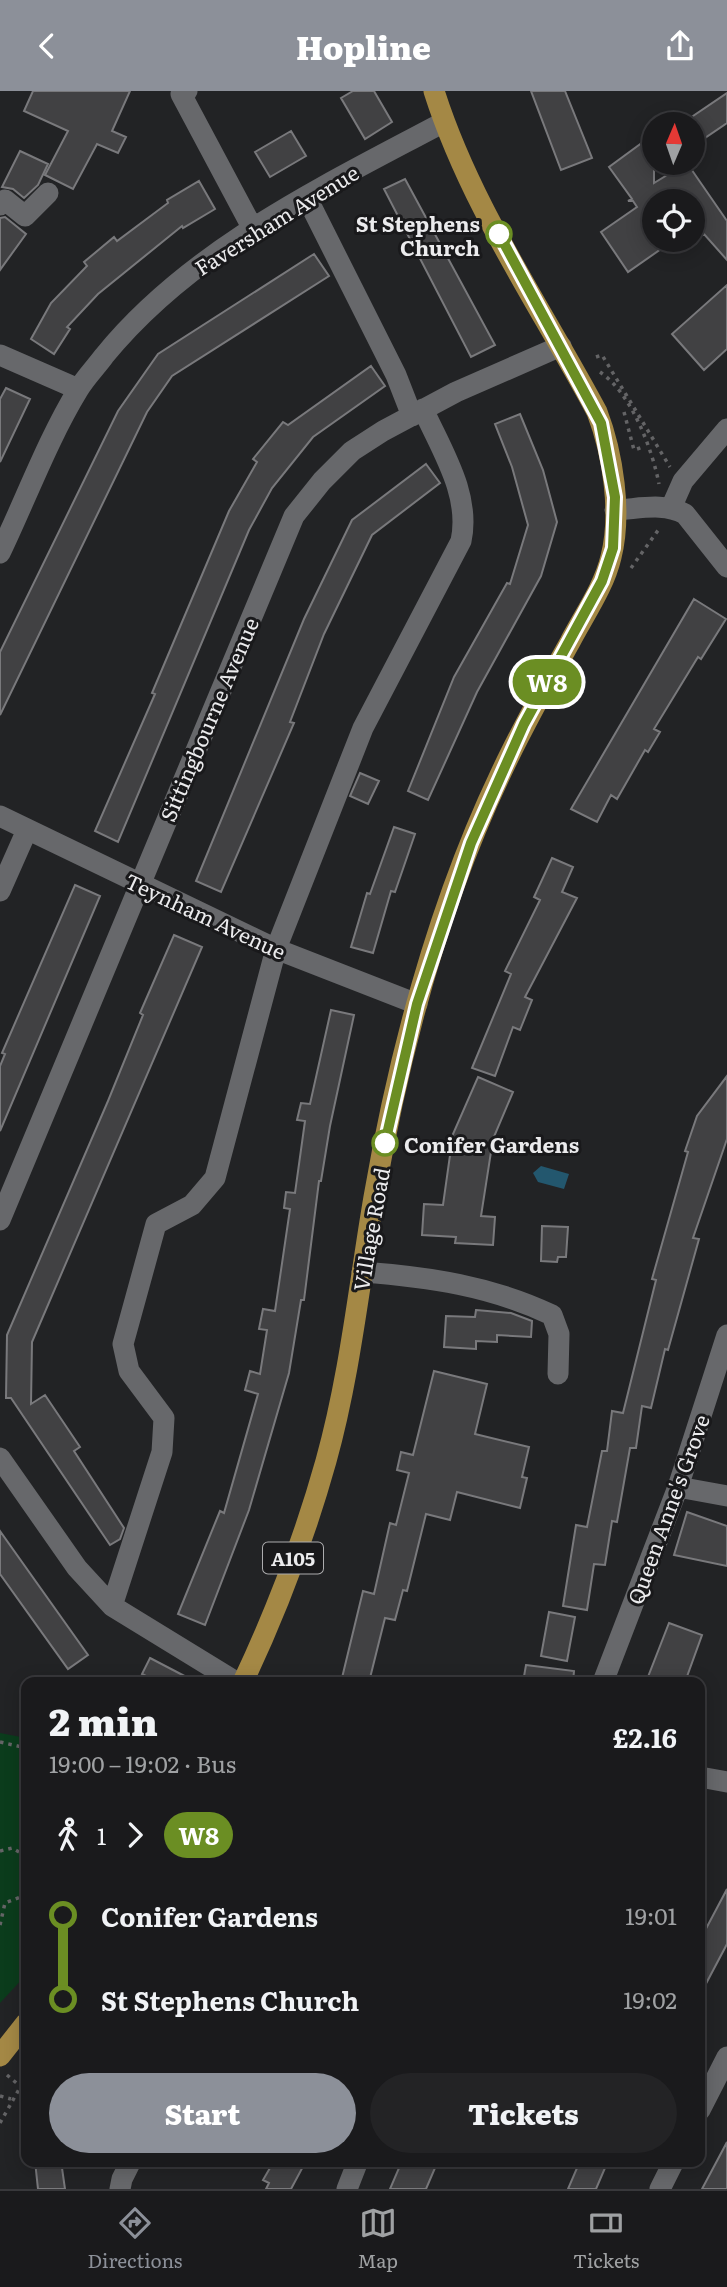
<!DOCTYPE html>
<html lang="en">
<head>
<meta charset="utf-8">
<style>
	:root { --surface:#1a1a1c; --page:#232325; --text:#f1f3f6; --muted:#9fa1a3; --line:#38383b; --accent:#8c9099 }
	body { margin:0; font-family:Literata,serif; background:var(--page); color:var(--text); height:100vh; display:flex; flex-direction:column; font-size:26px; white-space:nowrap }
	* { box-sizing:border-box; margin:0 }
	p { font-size:23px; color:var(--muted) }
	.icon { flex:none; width:38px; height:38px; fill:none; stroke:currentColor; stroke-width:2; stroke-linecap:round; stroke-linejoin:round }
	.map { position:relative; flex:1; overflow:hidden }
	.drawer { position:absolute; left:21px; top:1586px; width:684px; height:490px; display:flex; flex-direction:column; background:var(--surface); border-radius:14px; box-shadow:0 4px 18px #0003,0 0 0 2px var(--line) }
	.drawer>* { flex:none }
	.badge { padding:0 14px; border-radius:23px; font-size:24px; line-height:46px }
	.needle { width:46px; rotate:2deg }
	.fabs { position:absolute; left:642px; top:21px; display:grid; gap:14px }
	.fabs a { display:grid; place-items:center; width:63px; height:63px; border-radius:50%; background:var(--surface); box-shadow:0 4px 18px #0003,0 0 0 2px var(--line); font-size:35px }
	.map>.badge { position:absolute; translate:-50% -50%; box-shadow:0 0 0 4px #fff }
	.legs { display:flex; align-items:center; gap:10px; height:77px; padding:0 28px; font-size:23px }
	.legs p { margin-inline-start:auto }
	.summary { display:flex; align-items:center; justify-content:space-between; height:119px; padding:0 28px }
	h1 { font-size:38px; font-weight:800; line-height:52px }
	.cta { display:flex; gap:14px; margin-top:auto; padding:14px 28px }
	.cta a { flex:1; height:80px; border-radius:42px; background:var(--accent); color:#fff; font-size:28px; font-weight:800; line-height:80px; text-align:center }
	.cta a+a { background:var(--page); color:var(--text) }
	ul { padding:0 28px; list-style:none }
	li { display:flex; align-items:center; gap:24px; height:84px; font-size:26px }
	li i { display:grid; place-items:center; width:10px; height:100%; margin:0 9px; background:currentColor }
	li i::after { content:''; width:18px; height:18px; margin:-9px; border:5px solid; border-radius:50%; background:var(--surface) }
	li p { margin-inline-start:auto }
	li:first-child i { background:linear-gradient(#0000 50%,currentColor 0) }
	li:last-child i { background:linear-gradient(currentColor 50%,#0000 0) }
	header { display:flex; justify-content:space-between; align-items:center; height:91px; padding:0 28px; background:var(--accent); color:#fff; font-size:32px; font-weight:800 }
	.menu { display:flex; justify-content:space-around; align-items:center; height:98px; border-top:2px solid var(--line); background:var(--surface); font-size:19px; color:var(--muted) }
	.menu a { display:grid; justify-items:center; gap:4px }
	.menu .on { color:var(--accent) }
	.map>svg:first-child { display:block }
	.green { fill:#0b3c1c }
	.water { fill:#23576e }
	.building { fill:#414143; stroke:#79797c; stroke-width:2 }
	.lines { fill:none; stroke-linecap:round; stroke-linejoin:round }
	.path { stroke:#646466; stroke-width:3.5; stroke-dasharray:3.5 5; stroke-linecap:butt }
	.minor { stroke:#67686b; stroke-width:21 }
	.major { stroke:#a48845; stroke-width:21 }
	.line-1-casing { stroke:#fff; stroke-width:16 }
	.line-1 { stroke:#6b8e23; stroke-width:10 }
	.stop-1-dot { fill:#fff; stroke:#6b8e23; stroke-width:3.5 }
	.labels { text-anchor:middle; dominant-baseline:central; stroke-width:6; stroke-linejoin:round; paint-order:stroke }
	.shield { fill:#19191b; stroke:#acacae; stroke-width:2 }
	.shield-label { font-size:19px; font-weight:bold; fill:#ebebed }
	.street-label { font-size:21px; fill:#ebebed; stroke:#19191b }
	.stop-label { font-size:21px; font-weight:bold; fill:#ebebed; stroke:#19191b; text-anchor:end }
</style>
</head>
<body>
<header><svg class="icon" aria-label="back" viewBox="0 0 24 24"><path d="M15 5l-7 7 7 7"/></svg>Hopline<svg class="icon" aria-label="share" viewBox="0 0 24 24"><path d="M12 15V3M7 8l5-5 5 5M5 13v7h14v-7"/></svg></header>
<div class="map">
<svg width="727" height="2098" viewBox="0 0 727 2098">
	<rect width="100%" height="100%" fill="#222325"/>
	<!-- green -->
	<path class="green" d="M0,1642L26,1647V1884L0,1912Z"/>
	<!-- water -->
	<path class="water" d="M541,1075L569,1083L564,1098L538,1091L533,1082Z"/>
	<!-- building -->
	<path class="building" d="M33,0H130L112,40L126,46L118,62L97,53L73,98L45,84L68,40L24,20Z
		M353,0H374L392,31L365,48L341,7Z
		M531,0H565L592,67L561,79Z
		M727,2V32L693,55V25Z
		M291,40L306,65L270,86L255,61Z
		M654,43V92L687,72L727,130V169L704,143L693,150V110H654V149H674L628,181L601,141L637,116L633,110H628L632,108L609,76Z
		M20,60L48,73L38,94L24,107L13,98L2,96Z
		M405,88L495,254L471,266L384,98Z
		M199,90L215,118L183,137L182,135L98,203L67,236L70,238L54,263L31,248L51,212L87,175L84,171L114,146L117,150L168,112L167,109Z
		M5,126L26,143L0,179V127Z
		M314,163L329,185L172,285L147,321L0,624V561L118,320L158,263Z
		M727,194V258L704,279L672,243Z
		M371,275L385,295L313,346L272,397L249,439L118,751L95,740L155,603L152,602L229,420L257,371L253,368L283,331L288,334Z
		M6,297L30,308L0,371V308Z
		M520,323L543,379L557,431L541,485L477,601L428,709L408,700L454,586L507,492L510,493L528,434L512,376L495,333Z
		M426,373L440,392L372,444L324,543L290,631L294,632L221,801L196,790L304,528L352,429Z
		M694,508L726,528L701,568L698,566L654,638L660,641L648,661L645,659L617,708L611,704L597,731L571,718Z
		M360,682L379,690L368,713L350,705Z
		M394,736L415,743L395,801L391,800L373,862L351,856L367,802L370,803Z
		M552,767L573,776L562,801L577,807L525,906L532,909L520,939L513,936L495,985L472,977L511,883L505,880L540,809L534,806Z
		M75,794L100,805L0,1040V975L5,963L2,962Z
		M174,844L202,856L32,1251L31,1313L45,1304L80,1356L74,1360L124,1437L120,1448L110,1454L11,1307H6L7,1244L108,1010L143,924L140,922Z
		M331,919L354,924L330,1035L321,1090H319L304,1209H301L289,1282L249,1419L205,1534L178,1523L220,1420L224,1422L258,1303L245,1299L250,1280L260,1283L267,1239L259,1238L263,1218L275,1220L290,1118L284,1117L286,1101L295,1102L305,1030L297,1029L301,1012L310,1013Z
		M727,985V1048L693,1147L699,1148L668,1259L665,1258L651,1317L642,1315L636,1357H630L617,1431L612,1430L605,1474L594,1473L587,1519L563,1515L576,1434L587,1436L602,1360H607L612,1320L623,1322L656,1189L652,1188L688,1061L685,1060L697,1025Z
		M478,986L513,1001L493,1048L481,1125L495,1126L493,1154L455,1152L456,1146L422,1144L424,1113L443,1114L453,1043Z
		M542,1135L568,1136L566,1166H558L557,1171L541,1170Z
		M476,1219L511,1222L532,1230L531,1246L497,1244V1251L476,1250V1258L444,1256L446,1225L475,1226Z
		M434,1280L487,1293L475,1343L529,1356L522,1386L527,1387L520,1417L457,1401L450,1429L426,1423L407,1500L403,1499L395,1529L385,1527L369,1591H341L363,1500L374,1503L390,1432L396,1434L409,1382L397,1379L401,1361L413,1364Z
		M687,1421L727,1435V1475L674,1464Z
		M0,1440L88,1564L68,1578L0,1483Z
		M549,1521L575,1526L567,1570L541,1565Z
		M669,1532L702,1544L685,1591H646Z
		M150,1567L196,1591H158L142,1583Z
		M526,1574L574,1580L573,1591H523Z
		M727,1798V1853L700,1904V1849Z
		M727,2051V2098H702Z
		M35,2070H61L65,2098H38Z
		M274,2070H306L291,2098H266L269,2092L263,2089Z
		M402,2070H438L426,2098H390Z
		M580,2070H608L596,2098H568Z"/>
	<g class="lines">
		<!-- path -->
		<path class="path" d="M596,266L602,264L670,376
			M600,281C631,302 652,357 659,393
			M624,321L634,359L643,356
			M631,477L659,438
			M0,1651L26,1657
			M0,1760L12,1757L26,1765
			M0,1834L5,1812L26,1804
			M7,1984L20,1995
			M0,2005L11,2008
			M0,2032L26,1986"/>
		<!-- minor -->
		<path class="minor" d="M187,0L181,3L253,138
			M307,107L396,284L412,325
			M0,114L5,109L25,125L48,102
			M0,264L78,298
			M671,417L683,390L727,338
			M615,419C639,418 663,411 685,423L727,476
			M0,462C25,410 48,348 78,299C85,287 96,276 104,265C191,158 324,95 444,31
			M0,725L276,858L417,913
			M0,800L27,739
			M0,1129L294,425L322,390L352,360L383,340L456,301L561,255
			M362,1181C429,1186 491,1195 552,1224L559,1243L558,1283
			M0,1367L77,1477L112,1515L236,1591
			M678,1396L727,1405
			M112,1515L162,1361L164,1327L129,1280L123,1253L156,1133L192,1114L215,1087L276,858L363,637L461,450C471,404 442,360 423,318
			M603,1591L678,1396L727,1244
			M700,1686L727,1691
			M700,2019L727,1966
			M120,2098L122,2088L131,2070
			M347,2098L358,2070
			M660,2098L674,2070"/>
		<!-- major -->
		<path class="major" d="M243,1591C276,1521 305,1445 326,1370C350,1284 359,1194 374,1106C399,962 438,814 501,682C522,637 546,594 570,551C584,524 604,496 611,466C622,422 613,363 597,321C541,216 470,114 434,0
			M0,1965L26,1932"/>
	</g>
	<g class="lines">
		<!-- line-1 casing -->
		<g class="line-1-casing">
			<path id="line-1" d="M385,1052L417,913L471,752L524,633L602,490L613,457L615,406L601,332L499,143"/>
		</g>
		<!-- line-1 -->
		<use href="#line-1" class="line-1"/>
	</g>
	<!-- markers -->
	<g class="stop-1-dot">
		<circle cx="499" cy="143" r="12"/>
		<circle cx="385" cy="1052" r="12"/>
	</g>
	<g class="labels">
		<!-- shield labels -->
		<rect class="shield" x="263" y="1451.5" width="60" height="31" rx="5"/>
		<g class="shield-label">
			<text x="293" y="1467">A105</text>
		</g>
		<!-- street labels -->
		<g class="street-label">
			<text transform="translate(276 128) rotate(-32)">Faversham Avenue</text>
			<text transform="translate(208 628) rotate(-67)">Sittingbourne Avenue</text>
			<text transform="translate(206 824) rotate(25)">Teynham Avenue</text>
			<text transform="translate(370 1138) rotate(-80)">Village Road</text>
			<text transform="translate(667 1418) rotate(-70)">Queen Anne's Grove</text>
		</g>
		<!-- stop labels -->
		<g class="stop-label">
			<text x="480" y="131">St Stephens<tspan x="480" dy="24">Church</tspan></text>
			<text x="404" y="1052" text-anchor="start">Conifer Gardens</text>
		</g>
	</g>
</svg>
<div class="fabs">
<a><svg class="needle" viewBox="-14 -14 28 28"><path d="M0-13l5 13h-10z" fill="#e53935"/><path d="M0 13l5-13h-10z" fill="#9fa1a3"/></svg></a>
<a><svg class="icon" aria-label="locate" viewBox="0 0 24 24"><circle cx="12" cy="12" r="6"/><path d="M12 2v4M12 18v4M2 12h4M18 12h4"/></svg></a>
</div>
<b class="badge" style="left:547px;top:591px;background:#6b8e23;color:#fff">W8</b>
<section class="drawer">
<div class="summary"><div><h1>2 min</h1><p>19:00 – 19:02 · Bus</p></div><b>£2.16</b></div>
<div class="legs"><svg class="icon" aria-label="walk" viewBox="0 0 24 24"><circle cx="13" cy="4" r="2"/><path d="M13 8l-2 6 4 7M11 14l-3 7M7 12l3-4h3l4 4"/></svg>1<svg class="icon" aria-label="forward" viewBox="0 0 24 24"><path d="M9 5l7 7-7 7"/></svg><b class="badge" style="background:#6b8e23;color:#fff">W8</b></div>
<ul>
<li><i style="color:#6b8e23"></i><b>Conifer Gardens</b><p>19:01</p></li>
<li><i style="color:#6b8e23"></i><b>St Stephens Church</b><p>19:02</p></li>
</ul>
<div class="cta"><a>Start</a><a>Tickets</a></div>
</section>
</div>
<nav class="menu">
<a class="on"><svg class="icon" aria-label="directions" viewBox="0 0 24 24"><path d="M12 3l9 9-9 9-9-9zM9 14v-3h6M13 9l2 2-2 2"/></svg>Directions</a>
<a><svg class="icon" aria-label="map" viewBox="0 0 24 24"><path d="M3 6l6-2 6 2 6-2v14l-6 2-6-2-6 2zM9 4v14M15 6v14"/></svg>Map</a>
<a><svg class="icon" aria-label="tickets" viewBox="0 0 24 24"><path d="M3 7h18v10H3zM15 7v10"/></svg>Tickets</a>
</nav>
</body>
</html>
